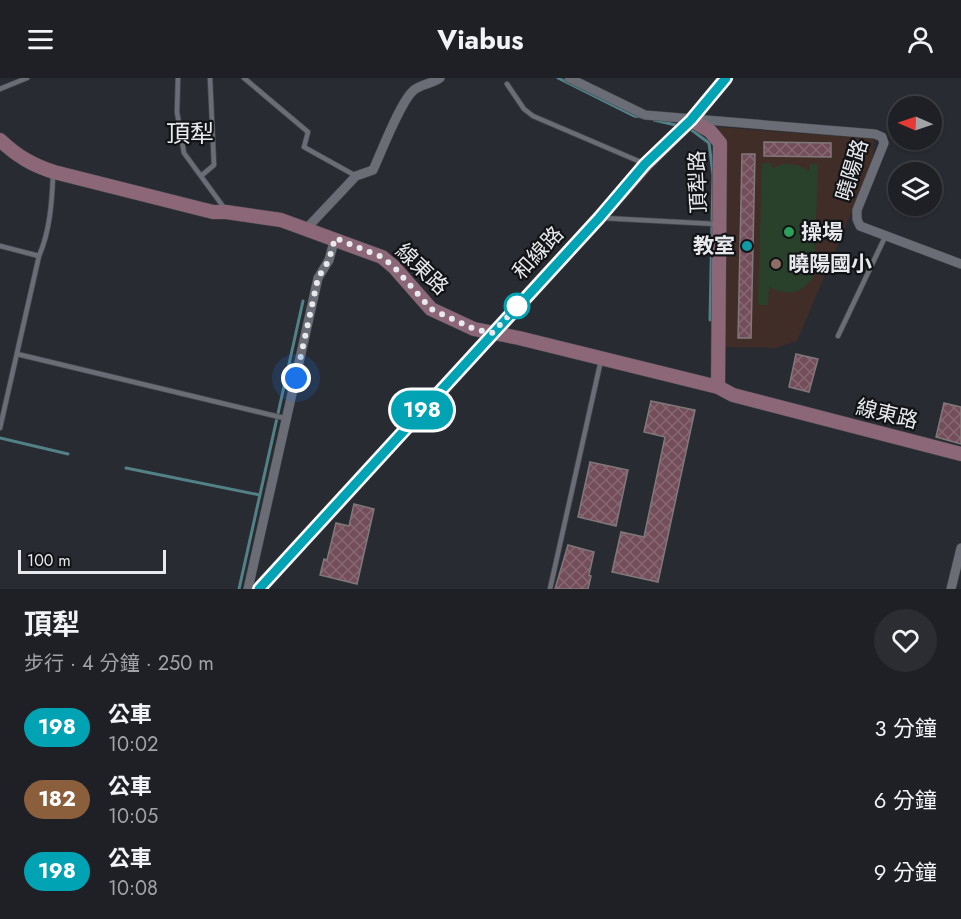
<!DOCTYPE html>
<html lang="zh-TW">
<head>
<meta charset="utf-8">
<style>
	:root { --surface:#1e2025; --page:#2b2d32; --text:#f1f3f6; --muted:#a1a3a7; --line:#3c3e42 }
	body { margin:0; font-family:Jost,"Noto Sans TC",sans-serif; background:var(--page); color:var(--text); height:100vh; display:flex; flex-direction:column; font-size:22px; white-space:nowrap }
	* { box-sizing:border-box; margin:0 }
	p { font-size:20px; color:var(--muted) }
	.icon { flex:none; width:33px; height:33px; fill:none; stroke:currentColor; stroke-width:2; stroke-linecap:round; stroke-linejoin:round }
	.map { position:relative; height:511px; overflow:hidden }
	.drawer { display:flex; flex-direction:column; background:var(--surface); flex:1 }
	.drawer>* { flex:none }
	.badge { padding:0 12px; border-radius:20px; font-size:21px; line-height:39px }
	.needle { width:39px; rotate:272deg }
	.controls { position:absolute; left:888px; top:18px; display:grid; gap:12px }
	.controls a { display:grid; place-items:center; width:54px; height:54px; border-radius:50%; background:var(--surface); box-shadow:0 2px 4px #0004,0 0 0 2px var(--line); font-size:30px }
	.scale { position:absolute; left:18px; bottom:15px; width:148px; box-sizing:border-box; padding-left:6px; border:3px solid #e7e9ed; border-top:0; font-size:16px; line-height:21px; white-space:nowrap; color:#e7e9ed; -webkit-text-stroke:4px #121316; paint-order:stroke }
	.you { position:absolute; width:30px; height:30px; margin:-15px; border:4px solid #fff; border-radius:50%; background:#1a73e8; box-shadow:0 0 0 9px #1a73e833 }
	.map>.badge { position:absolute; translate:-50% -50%; box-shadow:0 0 0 3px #fff }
	.round { display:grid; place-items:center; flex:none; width:63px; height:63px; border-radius:32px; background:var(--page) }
	.head { display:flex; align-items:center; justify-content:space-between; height:102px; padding:0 24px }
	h1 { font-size:28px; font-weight:700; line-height:45px }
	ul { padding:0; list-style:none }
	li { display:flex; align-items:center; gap:18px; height:72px; padding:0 24px }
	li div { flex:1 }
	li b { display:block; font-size:22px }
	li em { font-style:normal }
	li .badge { min-width:66px; font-weight:700; text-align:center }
	header { display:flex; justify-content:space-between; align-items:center; height:78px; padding:0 24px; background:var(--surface); font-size:27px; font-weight:700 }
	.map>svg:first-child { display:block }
	.education { fill:#402d27 }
	.pitch { fill:#29412a }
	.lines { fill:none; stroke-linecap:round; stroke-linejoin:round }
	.stream { stroke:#528287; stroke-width:3 }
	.building { fill:url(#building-cross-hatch); stroke:#81787a; stroke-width:1.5 }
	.lane-casing { stroke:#44464c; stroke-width:6 }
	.street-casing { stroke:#44464c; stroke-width:10 }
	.secondary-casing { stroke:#44464c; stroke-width:15 }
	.lane { stroke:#6a6d75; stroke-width:4.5 }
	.street { stroke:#6a6d75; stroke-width:9 }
	.secondary { stroke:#8b6777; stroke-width:14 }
	.line-casing { stroke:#fff; stroke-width:14 }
	.line { stroke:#00a3b4; stroke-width:9 }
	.walk { stroke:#e7e9ed; stroke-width:6; stroke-dasharray:0 10.8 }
	.leisure-dot { fill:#2e9e5b; stroke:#121316; stroke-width:2 }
	.culture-dot { fill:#0f9aa8; stroke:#121316; stroke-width:2 }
	.education-dot { fill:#8d6e63; stroke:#121316; stroke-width:2 }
	.stop-dot { fill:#fff; stroke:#00a3b4; stroke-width:3 }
	.labels { text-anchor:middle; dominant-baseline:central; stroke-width:4.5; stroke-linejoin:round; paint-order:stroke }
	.street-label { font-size:21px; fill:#e7e9ed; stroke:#121316 }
	.poi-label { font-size:21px; font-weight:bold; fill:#e7e9ed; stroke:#121316; text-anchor:start }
	.quarter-label { font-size:24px; fill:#e7e9ed; stroke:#121316 }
</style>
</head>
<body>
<header><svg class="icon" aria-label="menu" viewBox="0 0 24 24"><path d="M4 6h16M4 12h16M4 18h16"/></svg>Viabus<svg class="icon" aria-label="person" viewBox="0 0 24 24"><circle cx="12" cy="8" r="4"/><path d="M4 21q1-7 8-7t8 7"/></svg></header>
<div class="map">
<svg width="961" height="511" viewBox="0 0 961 511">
	<defs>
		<pattern id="building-cross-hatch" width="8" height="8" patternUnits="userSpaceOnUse" patternTransform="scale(1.5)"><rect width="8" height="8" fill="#734e5a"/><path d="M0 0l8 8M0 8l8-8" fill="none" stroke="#876872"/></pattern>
	</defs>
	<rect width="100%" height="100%" fill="#282b31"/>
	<!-- education -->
	<path class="education" d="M718,49L874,61L872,86L797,263L775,270L721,269L723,62Z"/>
	<!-- pitch -->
	<path class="pitch" d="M762,85H771L772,91C784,83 797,85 809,93L810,86H818L814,197C805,215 785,220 769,208L768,227H758Z"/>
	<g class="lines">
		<!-- stream -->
		<path class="stream" d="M558,0L634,38L642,39
			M654,42L680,48
			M689,50L709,65L713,97L710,242
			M0,360L68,376
			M126,390L260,417
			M239,511L303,223"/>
	</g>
	<!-- building -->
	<path class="building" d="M764,64L831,65V79L764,78Z
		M742,76H755L751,260H738Z
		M796,276L818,281L809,314L789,309Z
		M651,323L695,332L658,504L612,494L621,454L644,459L665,359L644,354Z
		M944,325L961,329V366L936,359Z
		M590,384L628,392L616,448L578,439Z
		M354,426L374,431L357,506L320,497L324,481L327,482L336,445L349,448Z
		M568,467L594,474L589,497L591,498L588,511H555Z"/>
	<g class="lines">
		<!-- lane casing -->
		<g class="lane-casing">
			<path id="lane" d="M178,0L177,34L184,75L225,131
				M244,0L308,54L304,69L356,98
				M507,6L524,31L533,38L643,85
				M0,11L27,0
				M201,98L214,87L210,0
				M602,140L716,146
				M0,168L39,178L0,350
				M39,178C50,153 52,123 53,97
				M838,258L886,157
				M17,276L288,341
				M550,511L601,282"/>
		</g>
		<!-- street casing -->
		<g class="street-casing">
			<path id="street" d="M569,0L645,37L875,56L882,59L884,65L857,132V141L860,148L961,186
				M306,151L356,98L373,92C381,75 401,22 414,12C421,6 432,6 440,0
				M248,511L318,200L329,182L335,160
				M951,511L961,470"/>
		</g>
		<!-- secondary casing -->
		<g class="secondary-casing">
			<path id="secondary" d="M691,42L710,53L720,65L718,309
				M0,62C17,78 32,87 54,94L213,134H226L281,142L382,179L394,189L431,231L474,251L519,260L718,309L733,317L961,376
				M259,511L599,140L646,86L691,42L726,0"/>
		</g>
		<!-- lane -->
		<use href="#lane" class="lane"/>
		<!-- street -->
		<use href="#street" class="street"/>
		<!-- secondary -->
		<use href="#secondary" class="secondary"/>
	</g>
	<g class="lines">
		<!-- line casing -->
		<g class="line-casing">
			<path id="line" d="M259,511L599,140L645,86L691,42L726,0"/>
		</g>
		<!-- line -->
		<use href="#line" class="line"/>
		<!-- walk -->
		<path class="walk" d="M296,300L318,200L329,182L335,160L382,179L394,189L431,231L474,251L492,255L519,227L517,228"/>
	</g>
	<!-- markers -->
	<circle class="leisure-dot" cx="789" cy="154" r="6"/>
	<circle class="culture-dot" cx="747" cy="168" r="6"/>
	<circle class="education-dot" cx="776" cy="186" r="6"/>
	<circle class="stop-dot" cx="517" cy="228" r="12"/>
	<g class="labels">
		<!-- street labels -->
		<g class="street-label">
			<text transform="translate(852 92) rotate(-73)">曉陽路</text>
			<text transform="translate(698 104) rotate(-92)">頂犁路</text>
			<text transform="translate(538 175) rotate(-47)">和線路</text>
			<text transform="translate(422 191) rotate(44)">線東路</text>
			<text transform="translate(887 336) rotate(14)">線東路</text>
		</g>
		<!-- poi labels -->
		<g class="poi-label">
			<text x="801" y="154">操場</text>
			<text x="735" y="168" text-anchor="end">教室</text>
			<text x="788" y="186">曉陽國小</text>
		</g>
		<!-- quarter labels -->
		<g class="quarter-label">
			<text x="190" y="55">頂犁</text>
		</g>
	</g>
</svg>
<div class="controls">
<a><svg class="needle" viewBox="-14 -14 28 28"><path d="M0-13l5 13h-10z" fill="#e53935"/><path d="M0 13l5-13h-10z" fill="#a1a3a7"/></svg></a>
<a><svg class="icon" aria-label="layers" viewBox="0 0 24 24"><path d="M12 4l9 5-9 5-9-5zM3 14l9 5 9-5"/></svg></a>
</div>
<div class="scale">100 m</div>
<div class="you" style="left:296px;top:300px"></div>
<b class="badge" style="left:422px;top:332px;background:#00a3b4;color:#fff">198</b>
</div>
<section class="drawer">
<div class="head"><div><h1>頂犁</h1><p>步行 · 4 分鐘 · 250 m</p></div><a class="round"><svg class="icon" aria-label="heart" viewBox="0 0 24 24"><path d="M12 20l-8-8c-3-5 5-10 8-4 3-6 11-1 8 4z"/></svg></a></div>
<ul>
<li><span class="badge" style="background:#00a3b4;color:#fff">198</span><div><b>公車</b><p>10:02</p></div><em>3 分鐘</em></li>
<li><span class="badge" style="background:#8b5e3c;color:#fff">182</span><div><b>公車</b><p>10:05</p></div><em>6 分鐘</em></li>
<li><span class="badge" style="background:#00a3b4;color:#fff">198</span><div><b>公車</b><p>10:08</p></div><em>9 分鐘</em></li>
</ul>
</section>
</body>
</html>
